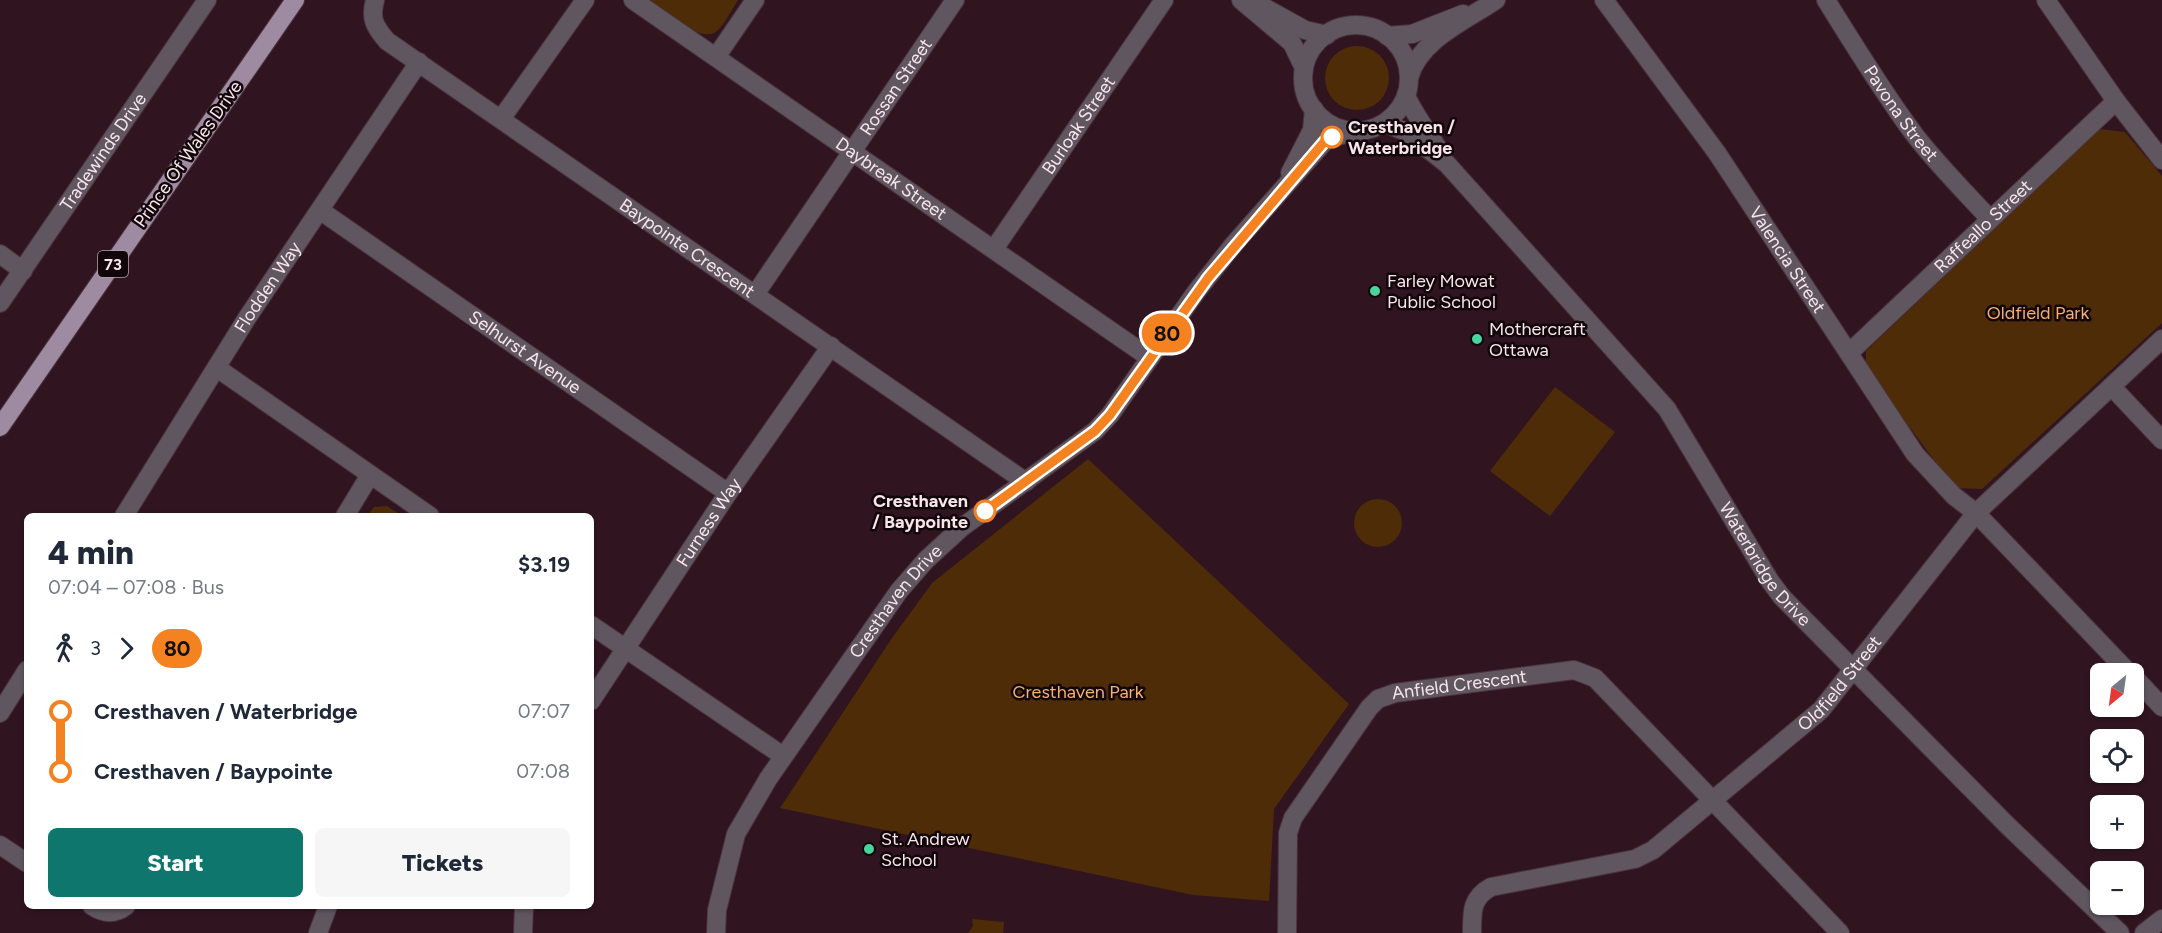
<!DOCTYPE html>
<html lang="en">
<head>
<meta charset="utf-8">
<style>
	:root { --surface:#fff; --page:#f6f6f7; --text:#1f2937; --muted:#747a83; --accent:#0f766e }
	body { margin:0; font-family:Figtree,sans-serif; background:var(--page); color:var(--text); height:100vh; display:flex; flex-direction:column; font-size:22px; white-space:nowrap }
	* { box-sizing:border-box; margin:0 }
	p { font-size:20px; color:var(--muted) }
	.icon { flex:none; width:33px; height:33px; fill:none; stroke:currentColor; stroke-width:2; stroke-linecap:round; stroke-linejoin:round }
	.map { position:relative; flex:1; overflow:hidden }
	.details { position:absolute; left:24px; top:513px; width:570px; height:396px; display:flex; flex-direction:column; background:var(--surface); border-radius:9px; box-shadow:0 2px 4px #0004 }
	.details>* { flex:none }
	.badge { padding:0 12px; border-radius:20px; font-size:21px; line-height:39px }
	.needle { width:39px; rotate:209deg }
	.tools { position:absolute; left:2090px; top:663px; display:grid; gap:12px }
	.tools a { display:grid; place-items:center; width:54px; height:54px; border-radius:9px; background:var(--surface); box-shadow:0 2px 4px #0004; font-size:30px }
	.map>.badge { position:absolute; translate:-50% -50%; box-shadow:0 0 0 3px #fff }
	.legs { display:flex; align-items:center; gap:9px; height:66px; padding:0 24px; font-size:20px }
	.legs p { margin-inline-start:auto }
	.headline { display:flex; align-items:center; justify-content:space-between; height:102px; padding:0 24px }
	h1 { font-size:33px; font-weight:800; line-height:45px }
	.action { display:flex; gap:12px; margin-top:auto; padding:12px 24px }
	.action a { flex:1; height:69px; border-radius:9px; background:var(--accent); color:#fff; font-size:24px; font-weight:800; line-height:69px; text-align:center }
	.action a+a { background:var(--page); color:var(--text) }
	ul { padding:0 24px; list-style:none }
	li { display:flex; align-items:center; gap:21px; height:60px; font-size:22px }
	li i { display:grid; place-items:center; width:9px; height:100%; margin:0 8px; background:currentColor }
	li i::after { content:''; width:15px; height:15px; margin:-8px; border:4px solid; border-radius:50%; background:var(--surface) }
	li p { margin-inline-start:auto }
	li:first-child i { background:linear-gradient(#0000 50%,currentColor 0) }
	li:last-child i { background:linear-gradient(currentColor 50%,#0000 0) }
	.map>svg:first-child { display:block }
	.green { fill:#4d2c07 }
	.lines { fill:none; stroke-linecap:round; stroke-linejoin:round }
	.minor-casing { stroke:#4c323c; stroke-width:20 }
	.major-casing { stroke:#4c323c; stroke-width:20 }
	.minor { stroke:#5f5660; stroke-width:18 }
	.major { stroke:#9f8ba1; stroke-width:18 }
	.line-1-casing { stroke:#fff; stroke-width:14 }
	.line-1 { stroke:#f58220; stroke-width:9 }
	.stop-1-dot { fill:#fff; stroke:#f58220; stroke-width:3 }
	.poi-dot { fill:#48d49d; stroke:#110609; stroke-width:2 }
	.labels { text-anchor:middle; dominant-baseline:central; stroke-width:5; stroke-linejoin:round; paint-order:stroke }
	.shield { fill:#110609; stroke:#b3a2a7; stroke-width:1.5 }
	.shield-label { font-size:16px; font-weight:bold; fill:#f8e5eb }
	.street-label { font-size:18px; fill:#f8e5eb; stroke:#110609 }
	.stop-label { font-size:18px; font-weight:bold; fill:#f8e5eb; stroke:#110609; text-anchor:start }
	.poi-label { font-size:18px; fill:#f8e5eb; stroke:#110609; text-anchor:start }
	.park-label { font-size:18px; fill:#f6b06f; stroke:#110609 }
</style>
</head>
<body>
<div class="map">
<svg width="2162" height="933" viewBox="0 0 2162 933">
	<rect width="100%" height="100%" fill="#301520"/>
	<!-- green -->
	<path class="green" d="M647,0H738C732,9 725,24 717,31C701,45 661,10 647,0Z
		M1325 78a32 32 0 1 1 64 0a32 32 0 1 1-64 0Z
		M2099,129L2125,132L2162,176V323L1982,489L1955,488L1866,369V351Z
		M1555,387L1615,432L1550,516L1490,471Z
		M1088,459L1349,704L1274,809L1269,901L1193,895L780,808L892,638L932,583Z
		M1354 523a24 24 0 1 1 48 0a24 24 0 1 1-48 0Z
		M387,506L402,516H367L374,507Z
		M972,919L1004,922L1003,933H968L973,926Z"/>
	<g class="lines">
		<!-- minor casing -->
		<g class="minor-casing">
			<g id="minor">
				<path id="s1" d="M375,0C370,18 374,26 387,41L1026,482"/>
				<path id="s2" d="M633,0L1150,358"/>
				<path d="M1241,0L1292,43L1304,68"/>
				<path id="s3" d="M1604,0L1717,153L1915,454L1954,496L1976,513L2130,674"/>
				<path id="s4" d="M1826,0C1854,45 1882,91 1914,134C1937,164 1964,191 1990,219"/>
				<path d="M2046,0L2116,101L2162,160"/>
				<path d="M1258,4L1305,30L1327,35"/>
				<circle cx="1356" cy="78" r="53"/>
				<path d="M1387,36L1412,34L1463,14"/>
				<path d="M716,57L755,0"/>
				<path d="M1409,78C1419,40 1465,21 1496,0"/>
				<path d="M1406,96C1416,117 1430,135 1442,155"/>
				<path d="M501,119L585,0"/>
				<path id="s5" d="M1385,123L1406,132L1447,164L1667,409L1770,581L1782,597L2007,825L2120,933"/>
				<path d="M1290,173L1312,130L1314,109"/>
				<path id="s6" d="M321,211L728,493"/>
				<path id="s7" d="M994,249L1164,0"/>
				<path d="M0,254L23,271"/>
				<path id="s8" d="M756,293L955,0"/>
				<path id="s9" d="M0,303L207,0"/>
				<path id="s10" d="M1850,352L2116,101"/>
				<path d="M217,368L430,516"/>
				<path d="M2112,387L2162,440"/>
				<path id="s11" d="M124,516L247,318L419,62"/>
				<path d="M345,516L370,475"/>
				<path d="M591,625L783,756"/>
				<path d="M2133,676L2162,707"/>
				<path id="s12" d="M591,701L728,493L831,346"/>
				<path d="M0,713L27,670"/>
				<path d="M0,845L27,863"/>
				<path d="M92,906C104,914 114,915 126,906"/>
				<path d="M318,933L328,906"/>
				<path d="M523,933L524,906"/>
				<path id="s13" d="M716,933L717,910L736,834L768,779L899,591L926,560L961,528L1095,431L1110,415L1196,292L1234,244L1325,141L1352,131"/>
				<path id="s14" d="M1287,933L1288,833L1293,818L1369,708L1378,699L1395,693L1574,670L1595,678L1840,933"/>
				<path id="s15" d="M1472,933C1472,912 1471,898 1491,887L1635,859L1653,850L1821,710L1976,513L2162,339"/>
				<path d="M2144,933L2162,919"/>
			</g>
		</g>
		<!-- major casing -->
		<g class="major-casing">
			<path id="major" d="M0,427L295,0"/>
		</g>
		<!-- minor -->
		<use href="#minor" class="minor"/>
		<!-- major -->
		<use href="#major" class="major"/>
	</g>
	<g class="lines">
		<!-- line-1 casing -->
		<g class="line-1-casing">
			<path id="line-1" d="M985,511L1095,431L1110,415L1208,278L1325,141L1332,137"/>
		</g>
		<!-- line-1 -->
		<use href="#line-1" class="line-1"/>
	</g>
	<!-- markers -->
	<g class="stop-1-dot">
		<circle cx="1332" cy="137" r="10"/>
		<circle cx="985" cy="511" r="10"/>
	</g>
	<g class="poi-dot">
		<circle cx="1375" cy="291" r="6"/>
		<circle cx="1477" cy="339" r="6"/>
		<circle cx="869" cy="849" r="6"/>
	</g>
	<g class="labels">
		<!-- shield labels -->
		<rect class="shield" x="98" y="251" width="30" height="26" rx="4.5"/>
		<g class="shield-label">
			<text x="113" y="264">73</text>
		</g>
		<!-- street labels -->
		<g class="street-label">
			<text stroke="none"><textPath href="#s8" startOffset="249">Rossan Street</textPath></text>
			<text stroke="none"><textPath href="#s4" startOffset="136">Pavona Street</textPath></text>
			<text stroke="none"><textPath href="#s7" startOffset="150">Burloak Street</textPath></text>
			<text stroke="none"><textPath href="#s9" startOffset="183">Tradewinds Drive</textPath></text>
			<text transform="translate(188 154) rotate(-55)">Prince Of Wales Drive</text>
			<text stroke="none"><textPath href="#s2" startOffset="314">Daybreak Street</textPath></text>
			<text stroke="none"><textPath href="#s10" startOffset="183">Raffeallo Street</textPath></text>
			<text stroke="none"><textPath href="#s1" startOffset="410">Baypointe Crescent</textPath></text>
			<text stroke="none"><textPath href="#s3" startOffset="318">Valencia Street</textPath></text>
			<text stroke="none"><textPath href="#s11" startOffset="270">Flodden Way</textPath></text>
			<text stroke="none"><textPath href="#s6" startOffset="248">Selhurst Avenue</textPath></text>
			<text stroke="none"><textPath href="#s12" startOffset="214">Furness Way</textPath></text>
			<text stroke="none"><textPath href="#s5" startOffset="588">Waterbridge Drive</textPath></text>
			<text stroke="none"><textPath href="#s13" startOffset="384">Cresthaven Drive</textPath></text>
			<text stroke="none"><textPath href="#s15" startOffset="471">Oldfield Street</textPath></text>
			<text stroke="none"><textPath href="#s14" startOffset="345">Anfield Crescent</textPath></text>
		</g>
		<!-- stop labels -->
		<g class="stop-label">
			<text x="1348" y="127">Cresthaven /<tspan x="1348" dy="21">Waterbridge</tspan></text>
			<text x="968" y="501" text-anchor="end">Cresthaven<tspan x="968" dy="21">/ Baypointe</tspan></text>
		</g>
		<!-- poi labels -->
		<g class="poi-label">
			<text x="1387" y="281">Farley Mowat<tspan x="1387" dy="21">Public School</tspan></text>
			<text x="1489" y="329">Mothercraft<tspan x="1489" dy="21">Ottawa</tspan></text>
			<text x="881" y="839">St. Andrew<tspan x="881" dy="21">School</tspan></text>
		</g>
		<!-- park labels -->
		<g class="park-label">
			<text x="2038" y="313">Oldfield Park</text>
			<text x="1078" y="692">Cresthaven Park</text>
		</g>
	</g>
</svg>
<div class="tools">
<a><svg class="needle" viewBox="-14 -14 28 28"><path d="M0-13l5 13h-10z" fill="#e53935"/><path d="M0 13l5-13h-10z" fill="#747a83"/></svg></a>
<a><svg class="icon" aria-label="locate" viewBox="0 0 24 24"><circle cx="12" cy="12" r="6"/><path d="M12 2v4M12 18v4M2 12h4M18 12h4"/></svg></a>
<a>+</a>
<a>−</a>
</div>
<b class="badge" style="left:1167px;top:333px;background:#f58220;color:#111">80</b>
<section class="details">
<div class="headline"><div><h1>4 min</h1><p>07:04 – 07:08 · Bus</p></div><b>$3.19</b></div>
<div class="legs"><svg class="icon" aria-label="walk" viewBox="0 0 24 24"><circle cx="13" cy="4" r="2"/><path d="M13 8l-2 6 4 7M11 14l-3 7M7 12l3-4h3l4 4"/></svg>3<svg class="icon" aria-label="forward" viewBox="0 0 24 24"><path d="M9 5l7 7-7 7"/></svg><b class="badge" style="background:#f58220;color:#111">80</b></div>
<ul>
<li><i style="color:#f58220"></i><b>Cresthaven / Waterbridge</b><p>07:07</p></li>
<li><i style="color:#f58220"></i><b>Cresthaven / Baypointe</b><p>07:08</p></li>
</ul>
<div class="action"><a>Start</a><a>Tickets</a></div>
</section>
</div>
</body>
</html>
